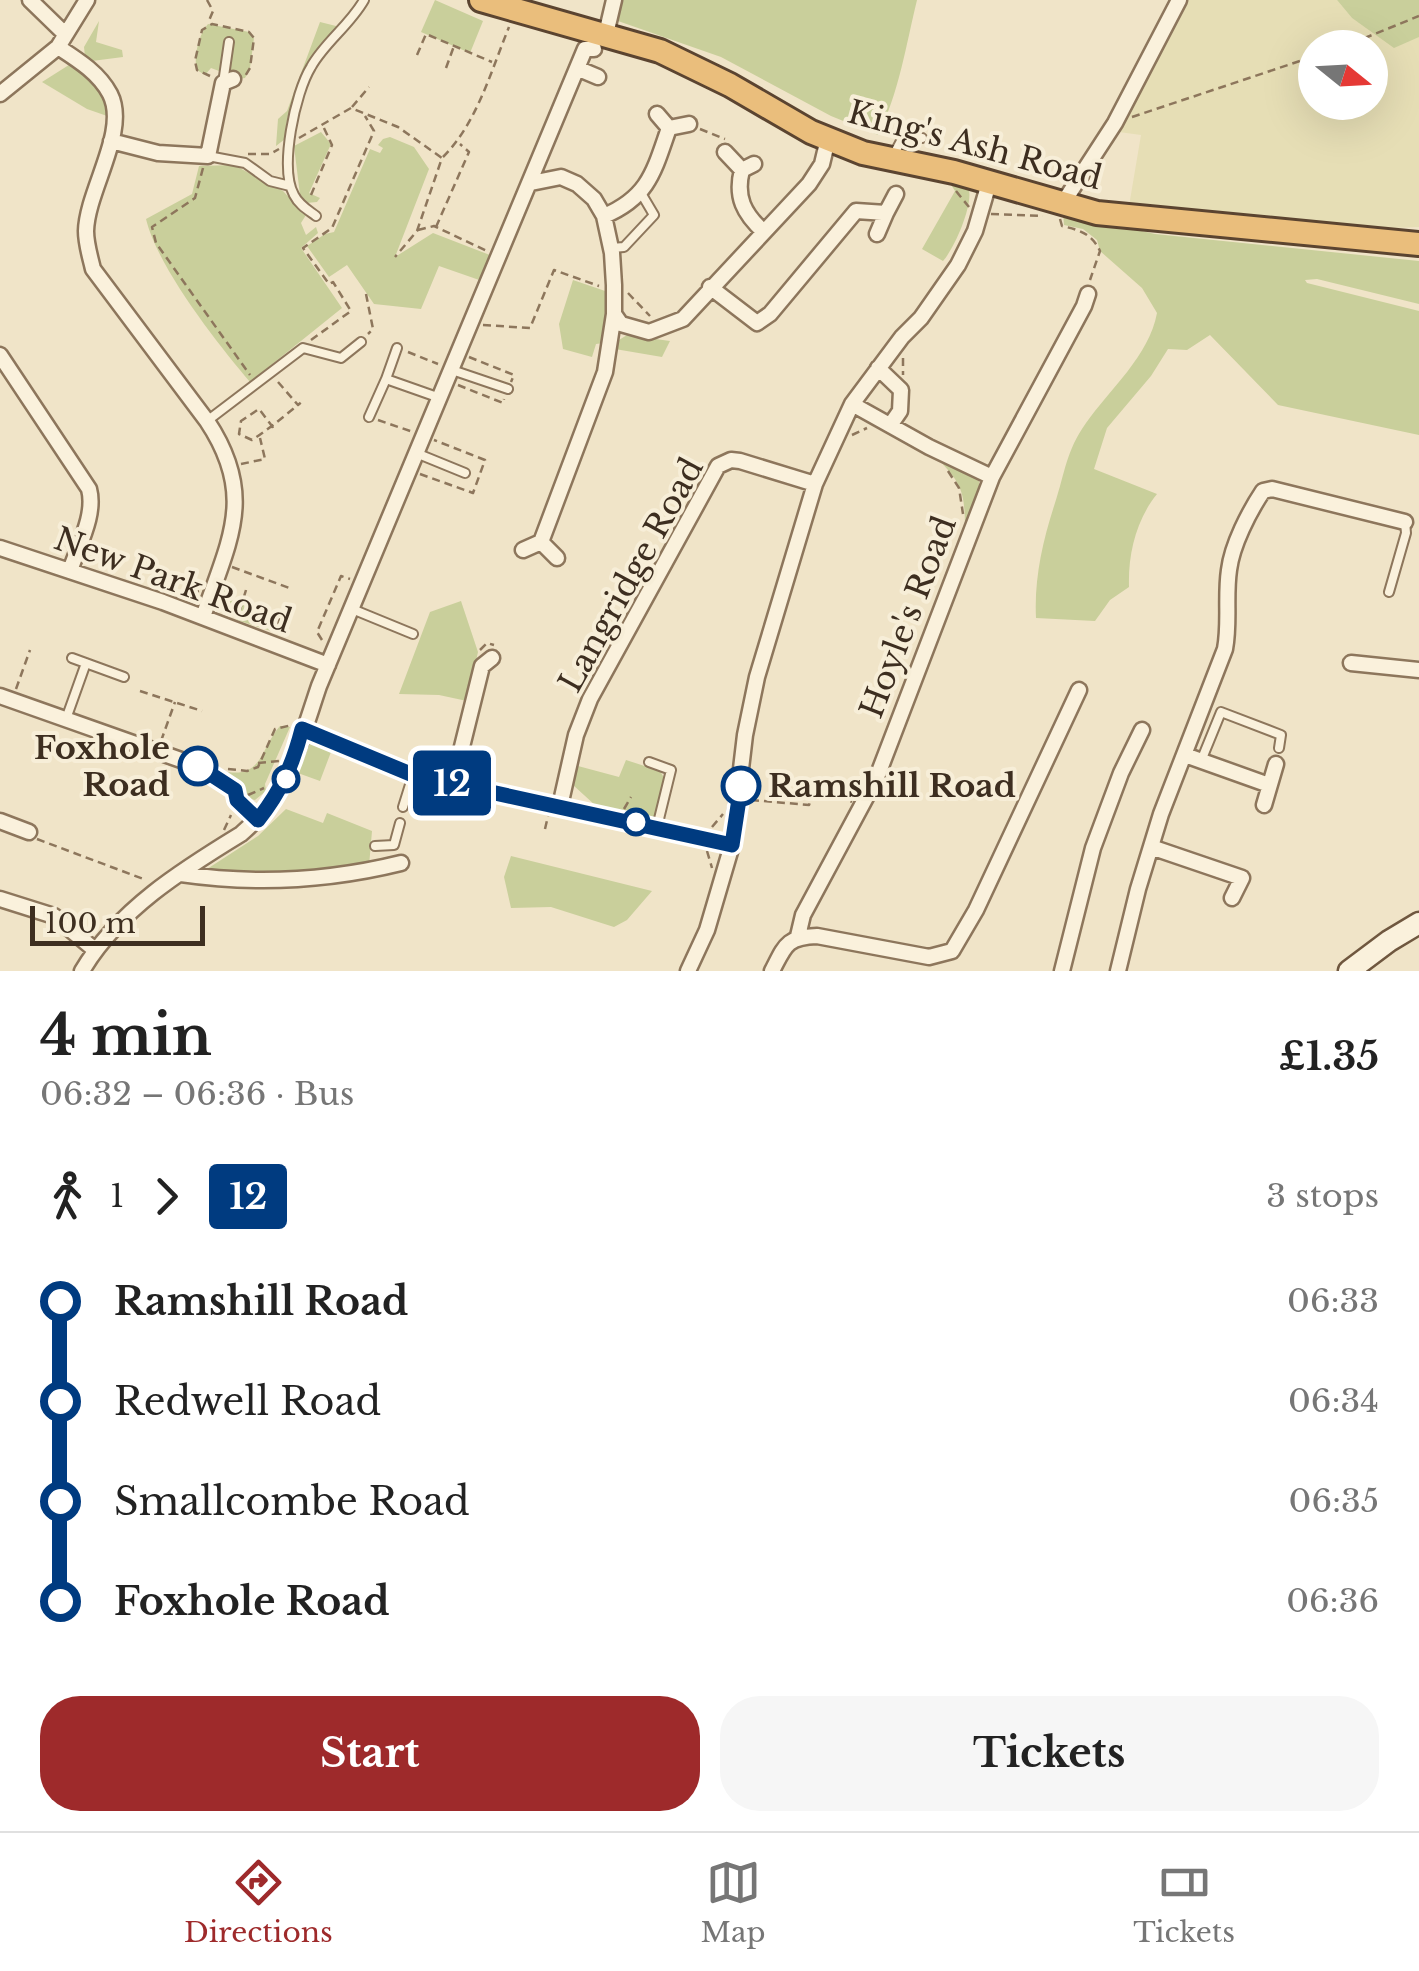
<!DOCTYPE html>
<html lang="en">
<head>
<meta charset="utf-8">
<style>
	:root { --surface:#fff; --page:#f6f6f6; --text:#222; --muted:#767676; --line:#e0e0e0; --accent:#9e2a2b }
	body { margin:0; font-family:"Libre Baskerville",serif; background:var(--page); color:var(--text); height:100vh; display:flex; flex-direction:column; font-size:38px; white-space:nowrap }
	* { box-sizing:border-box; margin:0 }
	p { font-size:32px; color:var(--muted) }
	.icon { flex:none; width:55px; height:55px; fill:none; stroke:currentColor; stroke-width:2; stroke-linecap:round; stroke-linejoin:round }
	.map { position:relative; height:971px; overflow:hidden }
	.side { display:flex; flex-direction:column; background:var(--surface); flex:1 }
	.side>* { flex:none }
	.badge { padding:0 20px; border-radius:8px; font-size:35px; line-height:65px }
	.needle { width:65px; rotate:108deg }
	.buttons { position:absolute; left:1298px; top:30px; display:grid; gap:20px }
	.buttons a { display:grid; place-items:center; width:90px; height:90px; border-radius:50%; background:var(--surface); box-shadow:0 10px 40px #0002; font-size:50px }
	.scale { position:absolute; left:30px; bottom:25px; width:175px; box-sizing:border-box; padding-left:10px; border:5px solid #3d2e20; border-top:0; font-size:28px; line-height:35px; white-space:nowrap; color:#3d2e20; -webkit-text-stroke:8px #f7eed8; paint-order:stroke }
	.map>.badge { position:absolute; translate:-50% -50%; box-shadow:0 0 0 5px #fff }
	.legs { display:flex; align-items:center; gap:15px; height:110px; padding:0 40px; font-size:32px }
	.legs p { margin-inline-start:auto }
	.summary { display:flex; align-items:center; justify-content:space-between; height:170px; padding:0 40px }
	h1 { font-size:55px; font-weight:800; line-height:75px }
	.button { display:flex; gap:20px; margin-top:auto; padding:20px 40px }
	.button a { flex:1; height:115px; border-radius:40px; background:var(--accent); color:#fff; font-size:40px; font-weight:800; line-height:115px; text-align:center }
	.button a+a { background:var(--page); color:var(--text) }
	ul { padding:0 40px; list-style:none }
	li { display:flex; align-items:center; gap:35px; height:100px; font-size:38px }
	li i { display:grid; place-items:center; width:15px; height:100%; margin:0 12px; background:currentColor }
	li i::after { content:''; width:25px; height:25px; margin:-12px; border:8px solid; border-radius:50%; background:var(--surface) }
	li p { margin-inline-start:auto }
	li:first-child i { background:linear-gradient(#0000 50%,currentColor 0) }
	li:last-child i { background:linear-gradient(currentColor 50%,#0000 0) }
	.tabs { display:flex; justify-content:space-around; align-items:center; height:140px; border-top:2px solid var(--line); background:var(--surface); font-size:28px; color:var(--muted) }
	.tabs a { display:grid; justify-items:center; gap:5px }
	.tabs .selected { color:var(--accent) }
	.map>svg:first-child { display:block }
	.farmland { fill:#e6deb5; fill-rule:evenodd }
	.green { fill:#c9cf9b }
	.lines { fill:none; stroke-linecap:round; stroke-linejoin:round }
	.service-casing { stroke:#8d765c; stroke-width:12 }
	.minor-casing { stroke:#8d765c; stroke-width:19 }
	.secondary-casing { stroke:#6f573f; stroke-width:25 }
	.trunk-casing { stroke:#5b4430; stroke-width:28 }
	.path { stroke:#8d765c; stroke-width:2.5; stroke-dasharray:8 5; stroke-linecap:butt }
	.service { stroke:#faf1dc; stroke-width:8 }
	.minor { stroke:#faf1dc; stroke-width:14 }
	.secondary { stroke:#faf1dc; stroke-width:20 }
	.trunk { stroke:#eabe7c; stroke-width:22 }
	.line-1-casing { stroke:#fff; stroke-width:22 }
	.line-1 { stroke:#003b80; stroke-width:15 }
	.stop-1-dot { fill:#fff; stroke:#003b80; stroke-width:5 }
	.labels { text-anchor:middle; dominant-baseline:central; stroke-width:8; stroke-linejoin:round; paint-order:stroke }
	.street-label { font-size:32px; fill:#3d2e20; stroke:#f7eed8 }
	.stop-label { font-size:32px; font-weight:bold; fill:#3d2e20; stroke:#f7eed8; text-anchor:end }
</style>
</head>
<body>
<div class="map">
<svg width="1419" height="971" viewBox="0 0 1419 971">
	<rect width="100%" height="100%" fill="#f0e4c8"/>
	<!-- farmland -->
	<path class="farmland" d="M1188,0H1337L1352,18L1372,31L1419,36V227L1392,228L1129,206L1141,135L1119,132ZM1315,48H1370V102H1315Z"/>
	<!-- green -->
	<path class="green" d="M435,0L483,21L470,53L421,32Z
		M618,0H917C906,45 899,93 878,135L831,116L721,57L618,21Z
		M1337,0H1419V37L1394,48L1352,18Z
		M99,21L96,42L122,50L123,57L92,61L85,57L84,47Z
		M320,22L340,27C314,58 286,96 285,139L276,146L278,119L287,111Z
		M208,24L249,32L254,38L250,68L245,78L239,79L238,72L227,74L211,68L205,75L197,70C193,57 199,34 208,24Z
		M72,63L105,96L110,117L87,109L42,82Z
		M321,132L331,144L309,193L320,198L317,202L306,203L300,195L294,146Z
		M390,137L414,147L429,169L395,257L433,233L495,257L485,282L439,266L421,309L374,304L347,265L329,277L307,246L325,234L334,232L370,149L380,153L383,148L378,145L383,139Z
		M234,165L283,191L306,215L301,223L306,235L316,227L318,233L301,248L342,308L250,382C217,343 158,268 146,219L192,194L199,166Z
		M950,183L968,187C975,201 955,248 943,261L922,249L955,191Z
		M1063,213L1155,234L1419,261V304L1317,279L1305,280L1307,283L1419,311V435L1278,405L1210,335L1187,350L1168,349L1151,376L1107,428L1094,469L1157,494C1136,520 1128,554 1129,587L1110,600L1095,621L1036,618C1034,578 1043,540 1055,503C1065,473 1066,451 1086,423C1110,389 1149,356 1157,313L1142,288L1100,251L1097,240L1083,229L1064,225Z
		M573,280L608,292L603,343L596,344L592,357L563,349L559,324Z
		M627,335L670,341L662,357L615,349L619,340Z
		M933,454L979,481L980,494L965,533C965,491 963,484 933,454Z
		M220,584L234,589L231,600L254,605L282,617L274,632L237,620L217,590Z
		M461,601L478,652L467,701L439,695L399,694L430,612Z
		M280,726L290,727L265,784L266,791L255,800L245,798L228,772C263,777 261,747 280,726Z
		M309,743H315L331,752L320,781L295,772Z
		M626,760L660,771L666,781L657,819L596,806L573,785L578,766L619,777Z
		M286,809L323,823L327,813L372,831L369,866L297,876L204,871L258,836Z
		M511,856L652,891L627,920L614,927L551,907L511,908L504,877Z"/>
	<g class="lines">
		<!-- service casing -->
		<g class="service-casing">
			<path id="service" d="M223,83L229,42
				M208,156L245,163L270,181L290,186
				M893,156L903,137L922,138
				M316,216C308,210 299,205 294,195C279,168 295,93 311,67C324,43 350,25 364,0
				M612,248L624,247L654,215L641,193
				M397,348L386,379L440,398
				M452,370L508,389
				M369,417L386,379
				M207,421L303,348L341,358L361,342
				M416,453L465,473
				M1389,592L1406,533L1405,522
				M352,609L413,634
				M72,658L124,677
				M66,719L86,663
				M1201,761L1221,712L1281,735L1279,748
				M649,762L671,770L657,827
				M403,807L413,775
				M375,846L394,845L400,823"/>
		</g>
		<!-- minor casing -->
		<g class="minor-casing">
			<path id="minor" d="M30,0L65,34
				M606,34L614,0
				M58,47C78,60 99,73 110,94C129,131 87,190 86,231C86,244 90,256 93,269L207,421C257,496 229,540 203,617
				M579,69L598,77
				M0,94L58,47L87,0
				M669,128L689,124
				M111,141L158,153L208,156L223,83L233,79
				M725,152L742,170
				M754,164L742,170C735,197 744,214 764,232
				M531,183L561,177L577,184L594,199L604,216L612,253L614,285V314L605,372L541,542L557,558
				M1063,203L1115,123L1179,0
				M604,216C649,197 654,171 669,128L657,114
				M877,234L886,213
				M710,287L757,323L770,314L856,211L886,213L896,194
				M614,314L621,324L649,332L683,319L809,184L822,164L828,139
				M0,355L89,489C96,515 78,546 70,571
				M878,368L901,390L900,411L891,424
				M852,404L929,447L992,477
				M0,548L163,602L328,665
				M523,550L541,542
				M1351,663L1419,670
				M0,696L198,766L235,790L237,800L258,820
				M302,729L413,775L732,845
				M1185,755L1269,785
				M453,783L482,666L492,658
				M1264,805L1276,764
				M560,806L576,735L590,699L718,466L731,460L740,461L815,484
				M0,821L29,832
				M1151,847L1242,878L1232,898
				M181,874C256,885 328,881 401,863
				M0,899L54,916L95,950
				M798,936L803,915L877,777L992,477L1084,306L1088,294
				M82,971C118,910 182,870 241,834C288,795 300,742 319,686L585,49H594
				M688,971L707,930L732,845L745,735L757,677L815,484L852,404L902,337L921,318L958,265L975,231L989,183
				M772,971C785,946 786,937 817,936L929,957L952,951L976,910L1079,690
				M1062,971L1093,848L1121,773L1142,730
				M1118,971L1138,889L1161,814L1225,649C1230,623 1225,597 1229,570C1232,545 1249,512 1263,491L1272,489L1405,522"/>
		</g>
		<!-- secondary casing -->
		<g class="secondary-casing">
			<path id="secondary" d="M1349,971L1389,941L1419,923"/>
		</g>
		<!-- trunk casing -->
		<g class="trunk-casing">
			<path id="trunk" d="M481,0L660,51L730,85L811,132L863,153L954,172L1097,213L1419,244"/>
		</g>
		<!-- path -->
		<path class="path" d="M207,0L213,11L208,23
			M1340,48L1419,16
			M417,55L426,34L492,62
			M446,68L454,46
			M210,76L197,70L195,61L202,30L212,24L249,32L254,38L250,68L244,78
			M352,107L369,87
			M1132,117L1315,56
			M700,129L725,139
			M299,138L351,108L398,127L442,158L417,231L395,257
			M248,154H270L279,149
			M443,157C477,123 491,71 509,27
			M203,168L195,198L152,227L156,243L250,375
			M956,191L969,207
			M311,195L332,145L322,124
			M991,214L1043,216
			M1060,219L1062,226C1080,230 1092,234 1100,251L1090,280
			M436,227L469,152L460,144
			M418,230L434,226L489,252
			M628,293L650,316
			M366,294L373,329L368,334
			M483,325L530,328L554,270L599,286
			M311,340L351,311L333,282L329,284L303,248L332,228L374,131L365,116
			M408,352L438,364
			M469,357L514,375L511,382
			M903,358V375
			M278,382L298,405L304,400
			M458,385L503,403L504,399
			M378,420L413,432
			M273,428L272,426L259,409L241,421L239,434L252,440C269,429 283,417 298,405
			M852,435L867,428
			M241,464L265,459L260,438
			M948,471L959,488L963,514
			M420,474L473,493L485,460L434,440
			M232,567L292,589
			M246,590L239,613L276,626L280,617
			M183,596L199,591
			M224,601L234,615
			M247,615L250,604
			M257,619L261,607
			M322,640L317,632L341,576L350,579
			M480,650L487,643L494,645
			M16,689L30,650
			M140,691L202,711
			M161,741L175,702
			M258,763L279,761
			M471,765L482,777
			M228,769L247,771L258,767L275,729L292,725
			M248,795L264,788
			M751,800L809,805L817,785L852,802
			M624,809L631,797
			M712,827L723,814
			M545,829L548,816
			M224,830L231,815
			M37,839L146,880
			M707,851L712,868"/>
		<!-- service -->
		<use href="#service" class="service"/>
		<!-- minor -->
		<use href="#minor" class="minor"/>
		<!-- secondary -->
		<use href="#secondary" class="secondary"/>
		<!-- trunk -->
		<use href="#trunk" class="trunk"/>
	</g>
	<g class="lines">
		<!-- line-1 casing -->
		<g class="line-1-casing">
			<path id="line-1" d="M198,766L235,790L237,800L258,820C281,791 293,764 302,729L413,775L732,845L741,786"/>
		</g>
		<!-- line-1 -->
		<use href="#line-1" class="line-1"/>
	</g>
	<!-- markers -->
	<g class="stop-1-dot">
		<circle cx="198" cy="766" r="18"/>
		<circle cx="286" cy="779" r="12"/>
		<circle cx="741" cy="786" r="18"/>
		<circle cx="636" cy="822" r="12"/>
	</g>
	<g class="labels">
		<!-- street labels -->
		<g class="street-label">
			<text transform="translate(975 145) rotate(15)">King's Ash Road</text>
			<text transform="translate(631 575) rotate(-61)">Langridge Road</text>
			<text transform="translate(173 580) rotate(20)">New Park Road</text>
			<text transform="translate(908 617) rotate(-69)">Hoyle's Road</text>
		</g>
		<!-- stop labels -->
		<g class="stop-label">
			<text x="170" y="748">Foxhole<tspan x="170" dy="37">Road</tspan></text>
			<text x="768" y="786" text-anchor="start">Ramshill Road</text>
		</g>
	</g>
</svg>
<div class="buttons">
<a><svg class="needle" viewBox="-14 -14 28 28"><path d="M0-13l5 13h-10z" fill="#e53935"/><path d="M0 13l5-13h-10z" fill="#767676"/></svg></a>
</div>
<div class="scale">100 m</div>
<b class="badge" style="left:452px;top:783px;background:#003b80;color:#fff">12</b>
</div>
<section class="side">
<div class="summary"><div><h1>4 min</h1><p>06:32 – 06:36 · Bus</p></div><b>£1.35</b></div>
<div class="legs"><svg class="icon" aria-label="walk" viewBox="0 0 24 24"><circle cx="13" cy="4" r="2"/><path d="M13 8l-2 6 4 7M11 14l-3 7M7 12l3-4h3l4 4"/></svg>1<svg class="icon" aria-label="forward" viewBox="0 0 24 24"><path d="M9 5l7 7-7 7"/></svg><b class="badge" style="background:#003b80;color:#fff">12</b><p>3 stops</p></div>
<ul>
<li><i style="color:#003b80"></i><b>Ramshill Road</b><p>06:33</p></li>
<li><i style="color:#003b80"></i><span>Redwell Road</span><p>06:34</p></li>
<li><i style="color:#003b80"></i><span>Smallcombe Road</span><p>06:35</p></li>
<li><i style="color:#003b80"></i><b>Foxhole Road</b><p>06:36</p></li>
</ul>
<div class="button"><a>Start</a><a>Tickets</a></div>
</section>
<nav class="tabs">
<a class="selected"><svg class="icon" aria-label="directions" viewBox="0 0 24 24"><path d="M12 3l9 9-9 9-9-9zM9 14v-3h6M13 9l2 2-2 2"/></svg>Directions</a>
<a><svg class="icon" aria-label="map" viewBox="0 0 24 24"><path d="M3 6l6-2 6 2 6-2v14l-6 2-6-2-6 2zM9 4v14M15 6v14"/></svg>Map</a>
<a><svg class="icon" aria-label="tickets" viewBox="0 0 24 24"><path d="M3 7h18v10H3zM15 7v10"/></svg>Tickets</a>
</nav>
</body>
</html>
